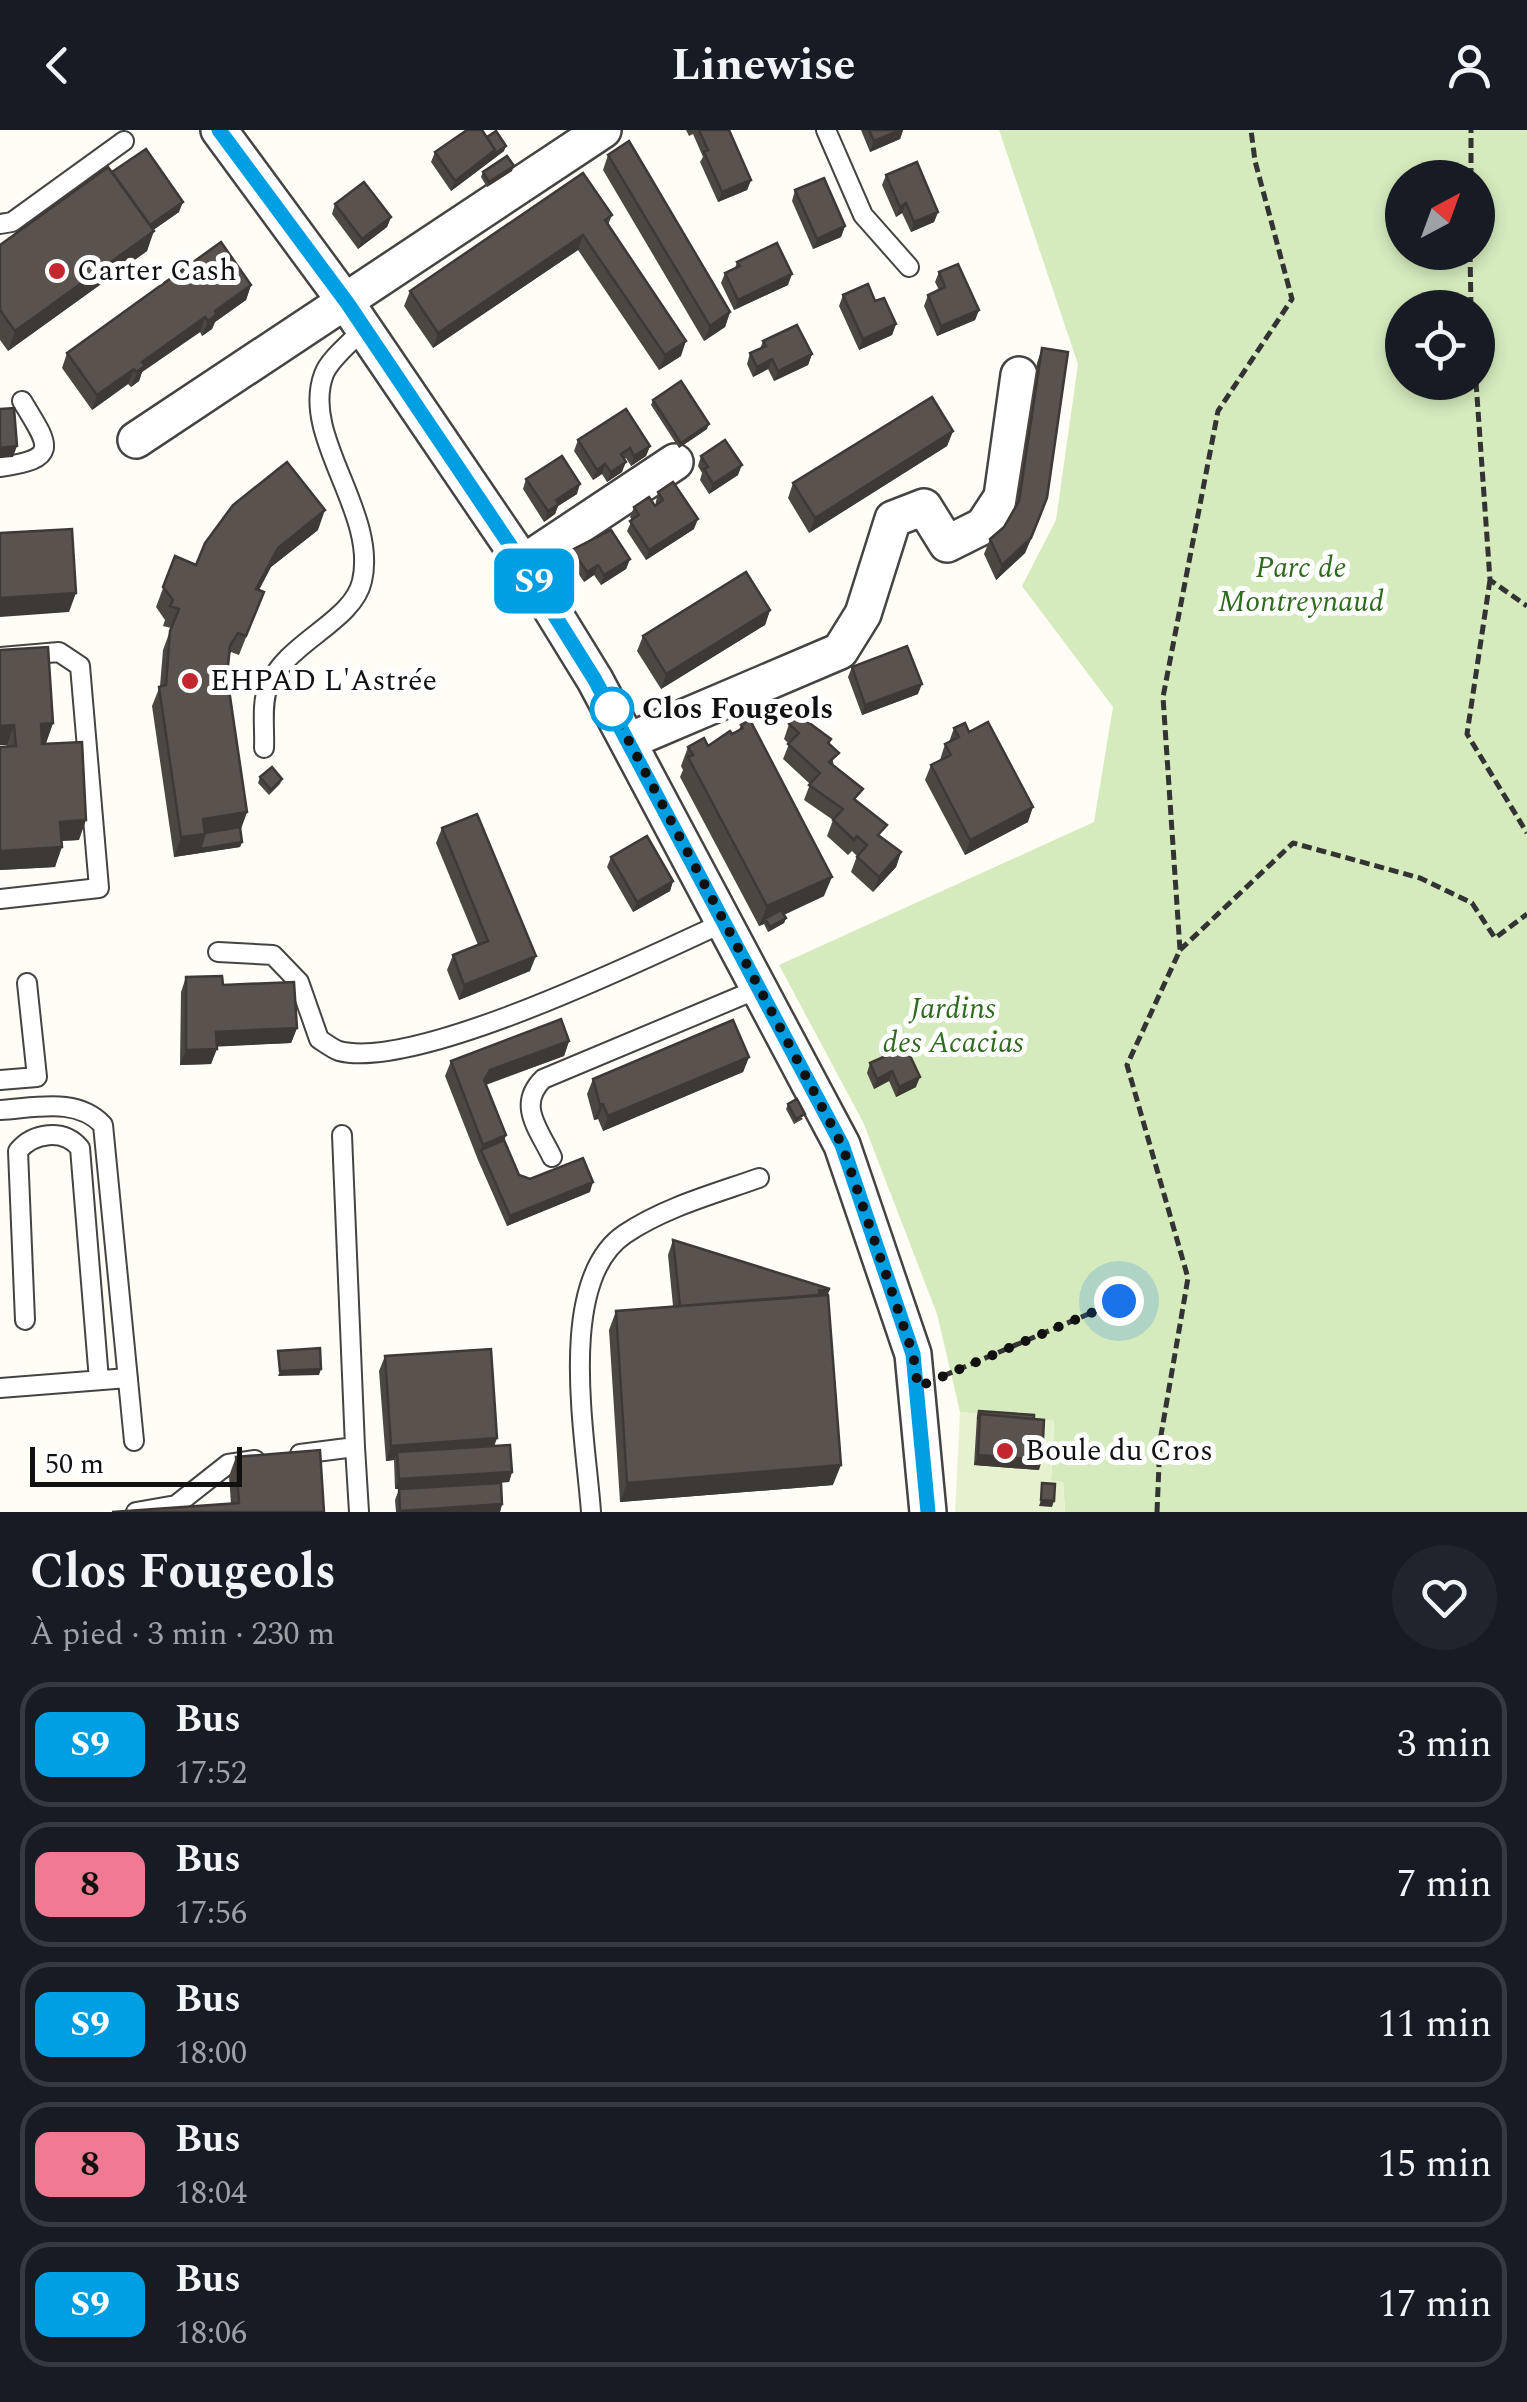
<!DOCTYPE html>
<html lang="fr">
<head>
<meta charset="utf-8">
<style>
	:root { --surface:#171b24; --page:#20242c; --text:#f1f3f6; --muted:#9ea1a6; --line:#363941 }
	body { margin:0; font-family:Spectral,serif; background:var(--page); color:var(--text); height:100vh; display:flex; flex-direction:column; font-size:38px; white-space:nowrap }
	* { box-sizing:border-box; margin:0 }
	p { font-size:32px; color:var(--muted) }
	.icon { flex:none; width:55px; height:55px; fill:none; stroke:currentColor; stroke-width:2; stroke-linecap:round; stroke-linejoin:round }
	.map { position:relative; height:1382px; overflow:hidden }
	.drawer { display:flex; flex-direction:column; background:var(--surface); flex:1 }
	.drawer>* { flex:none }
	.badge { padding:0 20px; border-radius:15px; font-size:35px; line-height:65px }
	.needle { width:65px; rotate:41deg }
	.buttons { position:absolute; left:1385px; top:30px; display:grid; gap:20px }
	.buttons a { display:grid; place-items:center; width:110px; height:110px; border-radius:50%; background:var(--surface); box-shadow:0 5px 15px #0003; font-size:50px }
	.scale { position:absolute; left:30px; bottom:25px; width:212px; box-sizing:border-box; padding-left:10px; border:5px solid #111; border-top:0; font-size:28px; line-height:35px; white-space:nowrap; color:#111; -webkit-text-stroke:8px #fff; paint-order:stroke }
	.you { position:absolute; width:50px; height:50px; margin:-25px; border:8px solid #fff; border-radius:50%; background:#1a73e8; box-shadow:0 0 0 15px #1a73e833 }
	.map>.badge { position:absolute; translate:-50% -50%; box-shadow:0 0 0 5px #fff }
	.round { display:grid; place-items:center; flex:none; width:105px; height:105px; border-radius:52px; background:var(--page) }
	.overview { display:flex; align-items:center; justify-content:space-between; height:170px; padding:0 30px }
	h1 { font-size:48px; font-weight:700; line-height:75px }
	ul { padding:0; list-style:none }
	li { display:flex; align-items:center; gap:30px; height:125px; margin:0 20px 15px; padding:0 10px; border:5px solid var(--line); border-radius:30px }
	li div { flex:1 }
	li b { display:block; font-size:38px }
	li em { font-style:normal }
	li .badge { min-width:110px; font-weight:700; text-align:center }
	header { display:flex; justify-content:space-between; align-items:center; height:130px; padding:0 30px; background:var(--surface); font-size:45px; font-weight:700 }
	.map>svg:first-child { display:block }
	.green { fill:#d5ebbd; fill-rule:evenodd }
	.pitch { fill:#e6f2cf }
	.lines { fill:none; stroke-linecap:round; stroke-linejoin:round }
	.service-casing { stroke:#444; stroke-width:22 }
	.minor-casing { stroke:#444; stroke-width:40 }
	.path { stroke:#333; stroke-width:5; stroke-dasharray:10 5; stroke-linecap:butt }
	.service { stroke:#fff; stroke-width:18 }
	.minor { stroke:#fff; stroke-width:35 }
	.wall { fill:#4d4742 }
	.shaded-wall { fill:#3f3936 }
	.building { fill:#5a524d; stroke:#3f3936; stroke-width:2.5 }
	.line-casing { stroke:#fff; stroke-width:22 }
	.line { stroke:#009fe3; stroke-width:15 }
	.walk { stroke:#111; stroke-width:10; stroke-dasharray:0 18 }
	.poi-dot { fill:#c4262e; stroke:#fff; stroke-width:4 }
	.stop-dot { fill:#fff; stroke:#009fe3; stroke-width:5 }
	.labels { text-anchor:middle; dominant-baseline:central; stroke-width:10; stroke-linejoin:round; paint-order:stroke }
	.poi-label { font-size:30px; fill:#111; stroke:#fff; text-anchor:start }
	.park-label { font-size:30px; font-style:italic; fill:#2f6b1f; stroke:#fff }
	.stop-label { font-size:30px; font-weight:bold; fill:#111; stroke:#fff; text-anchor:start }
</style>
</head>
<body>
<header><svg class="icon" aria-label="back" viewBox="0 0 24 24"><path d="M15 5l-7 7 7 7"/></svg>Linewise<svg class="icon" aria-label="person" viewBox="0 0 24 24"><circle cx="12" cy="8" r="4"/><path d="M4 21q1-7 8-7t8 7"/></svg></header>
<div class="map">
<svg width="1527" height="1382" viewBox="0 0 1527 1382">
	<rect width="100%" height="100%" fill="#fffdf5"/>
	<!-- green -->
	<path class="green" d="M999,0H1527V1382H1065L1063,1352L1051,1351L1054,1291L960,1282L937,1184L863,992L779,835L1094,692L1113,577L1022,456L1056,390L1078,234ZM1402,48H1478V122H1402ZM1402,178H1478V252H1402Z"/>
	<!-- pitch -->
	<path class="pitch" d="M960,1282L1054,1291L1051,1350L1063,1352L1065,1382H955Z"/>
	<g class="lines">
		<!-- service casing -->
		<g class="service-casing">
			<path id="service" d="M826,0L863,85L909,137
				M0,94L12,92L124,11
				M0,337C61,329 49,315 22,271
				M0,527L59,522L80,536L99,758L0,769
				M264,618C265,600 261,574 268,557C286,512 353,492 362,451C378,382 300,306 324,244C330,228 353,211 364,198
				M218,822L273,825L299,852L319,909C325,913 333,919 339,921C417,941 648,827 725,792
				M0,950L37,947L27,853
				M0,980C36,978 77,967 103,995L134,1311
				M342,1005L355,1317
				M552,1027C538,998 517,975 543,949L760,858
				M25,1190L18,1021C33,1003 63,998 80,1018L99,1250
				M0,1258L128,1248
				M300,1324L355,1317L359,1382
				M136,1382L176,1375L228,1334L255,1330
				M591,1382C586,1309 555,1151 625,1104C665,1077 714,1064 759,1048"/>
		</g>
		<!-- minor casing -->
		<g class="minor-casing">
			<path id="minor" d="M219,0L347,174L523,433L595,550L842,1015L913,1224L928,1382
				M136,310L603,0
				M523,433L675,332
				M631,610L840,521L863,484L893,389L924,377L947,414L983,396L1002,367L1019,245"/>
		</g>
		<!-- path -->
		<path class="path" d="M1471,48V0
			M1470,122L1471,178
			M1476,252L1490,450L1527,476
			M1490,450L1467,604L1527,703
			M1180,820L1293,713L1420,748L1472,773L1495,808L1527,784
			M943,1246L1119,1171
			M1157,1382L1160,1311L1188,1148L1127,935L1180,820L1163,567L1218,281L1292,169L1255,31L1251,0"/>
		<!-- service -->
		<use href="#service" class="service"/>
		<!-- minor -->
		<use href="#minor" class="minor"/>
	</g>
	<!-- wall -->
	<path class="wall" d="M686,0H729L751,50L747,60L718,72L700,32L703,27L693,4L689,6Z
		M861,0H903L900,9L870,22Z
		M487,7L504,21L451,61L431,32L435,22Z
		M608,25L730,182L725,197L704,211L603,40Z
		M512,41L487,57L481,47L483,42Z
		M112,42L179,82L153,100L147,121L8,221L0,210V115Z
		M886,45L938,82L934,92L911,102L902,83L896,87L882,55Z
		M795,60L845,96L841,107L813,119L792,71Z
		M335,74L391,87L387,97L358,119L332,84Z
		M612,85L608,95L681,226L659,240L578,120L433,218L404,176L410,161Z
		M737,132L788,155L734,180L721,153L725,143L735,138Z
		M939,142L979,180L975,190L937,206L924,176L928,165L939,160L935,152Z
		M251,155L246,170L215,192L212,199L202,206L200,202L142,242L139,251L131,257L128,254L92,280L62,238L67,223Z
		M843,165L875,171L896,194L892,205L859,220L839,176Z
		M763,211L812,224L808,235L774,251L768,239L753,247L747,234L750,223L760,219Z
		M1042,218V383L1025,423L996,450L984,424L990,409L1004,397L1014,379L1037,233Z
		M653,270L707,299L679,318L651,275Z
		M953,301L947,316L809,403L788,368L793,353Z
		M578,310L650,316L646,326L631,336L626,328L624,330L622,342L607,352L602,344L593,350L574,321Z
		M701,326L738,345L709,364L700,350L702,343L698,336Z
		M526,349L577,364L558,376L555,384L544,392L523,359Z
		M658,362L694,399L646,430L627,401L632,390L630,387L634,377L655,376Z
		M318,400L271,437L259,460L264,462L239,525L231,522L229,526L227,546L247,682L240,700L242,712L240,717L174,727L152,576L160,556L163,520L171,498L163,496L165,490L156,477L175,426L196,435Z
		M572,420L630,429L626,439L601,455L594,445L584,452L569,430Z
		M770,480L765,495L661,559L637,521L643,506Z
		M0,520L53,593L46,613H42L79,710L62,711L55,737L0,740V617L7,616Z
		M852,537L918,564L862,585L848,547Z
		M789,594L812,595L831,609L829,614L834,636L882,709L901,722L896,737L873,762L851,742L857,726L852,721L848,725L827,706L833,690L804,670L810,654L783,629L789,614L784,609Z
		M741,595L824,766L784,785L786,788L784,793L768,802L764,794L759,796L680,647L683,640L681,636L688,617L708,616L739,600Z
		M954,598L1028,692L965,725L925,650L931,635L940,630L945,614L949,612Z
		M260,647L282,649L280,654L269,665L258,653Z
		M442,698L530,841L459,870L447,840L453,825L478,815L436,713Z
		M611,727L673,751L670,761L633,782L607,737Z
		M186,847L223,855L297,898L291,913L217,916L211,934L180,935L181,862Z
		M569,911L564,926L486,955L506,1005L504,1010L519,1045L530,1049L590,1062L507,1096L478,1030L445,946L451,931Z
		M906,917L916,957L896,967L889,951L874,959L867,943L870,933Z
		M749,927L743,942L603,1001L598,989L594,990L587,964L593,949Z
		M788,974L803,989L794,994L786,979Z
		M673,1110L828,1165L833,1355L620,1372L609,1200L616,1181L673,1176L668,1125Z
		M385,1226L495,1316L512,1342L509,1352L395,1359L394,1330L386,1331L379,1241Z
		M979,1281L1039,1340L974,1335L977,1286Z
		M236,1327L324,1382L231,1374L229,1346Z
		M399,1359L502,1374L500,1382H396L395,1370Z"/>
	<!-- shaded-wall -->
	<path class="shaded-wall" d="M900,0H903L900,9L870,22L874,11Z
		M506,16L504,21L451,61L455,51L495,20Z
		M514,36L512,41L487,57L489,52Z
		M751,50L747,60L718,72L722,62Z
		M183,72L179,82L139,110L143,100Z
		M906,73L902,83L896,87L900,77Z
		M938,82L934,92L911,102L914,92Z
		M391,87L387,97L358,119L362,109Z
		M845,96L841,107L813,119L817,109Z
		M154,101L147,121L8,221L15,201Z
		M583,105L578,120L433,218L438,203Z
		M792,144L788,155L734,180L738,170Z
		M251,155L246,170L215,192L212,199L202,206L208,191L215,181Z
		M979,180L975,190L937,206L941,196Z
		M730,182L725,197L704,211L710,196Z
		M205,187L200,202L142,242L139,251L131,257L142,232Z
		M896,194L892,205L859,220L863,209Z
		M686,211L681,226L659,240L665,225Z
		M812,224L808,235L774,251L778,241Z
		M772,229L768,239L753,247L757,237Z
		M134,239L128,254L92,280L97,265Z
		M709,294L707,299L679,318L681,313Z
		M953,301L947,316L809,403L815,388Z
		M17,316L13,327L0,328V318Z
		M650,316L646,326L631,336L634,326Z
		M626,332L622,342L607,352L611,342Z
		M605,334L602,344L593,350L597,340Z
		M742,335L738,345L709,364L713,354Z
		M580,354L577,364L558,376L555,384L544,392L548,381L556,370Z
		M325,380L318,400L271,437L249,478L256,459L278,418Z
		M1042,383L1025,423L996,450L1002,435Z
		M698,389L694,399L646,430L649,420Z
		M630,429L626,439L601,455L604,445Z
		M598,435L594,445L584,452L587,442Z
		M76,463L69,482L0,487V468Z
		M770,480L765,495L661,559L666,544Z
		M922,554L918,564L862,585L865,575Z
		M53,593L46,613H34L41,594Z
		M14,595L7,615H0V596Z
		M1033,677L1028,692L965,725L970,710Z
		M247,682L240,702L242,712L240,717L174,727L181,707L203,689Z
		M86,690L79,710L53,711L60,692Z
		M62,717L55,737L0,740V721Z
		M901,722L896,737L873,762L879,747Z
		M832,747L824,766L767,792L765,789L764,794L759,796L767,776Z
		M673,751L670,761L633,782L637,772Z
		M786,788L784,793L768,802L770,797Z
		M536,826L530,841L459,870L464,855Z
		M297,898L291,913L210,917L216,902Z
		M569,911L564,926L484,955V950L490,940Z
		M217,919L211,934L180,935L186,920Z
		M749,927L743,942L603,1001L608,986Z
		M892,941L889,951L874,959L877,949Z
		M920,947L916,957L896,967L899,957Z
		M603,974L598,989L594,990L600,975Z
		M506,1005L501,1020H481L483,1015Z
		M593,1052L590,1062L507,1096L510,1086Z
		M830,1159L824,1174H818L819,1160Z
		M321,1239L319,1245L278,1246L280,1241Z
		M497,1308L492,1323L397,1322L394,1330L386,1331L391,1316Z
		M978,1325L1042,1330L1039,1340L974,1335Z
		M841,1335L833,1355L620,1372L627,1353Z
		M512,1342L509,1352L395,1359L399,1349Z
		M1041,1370L1054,1371L1052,1377L1039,1376Z
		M502,1374L500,1382H400V1381Z"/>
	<!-- building -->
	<path class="building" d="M467,0H482L495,20L455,51L435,22Z
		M699,0H729L751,50L722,62L704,22L708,20Z
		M869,0H900L874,11Z
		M496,1L506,16L493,25L495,20L487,7Z
		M629,11L730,182L710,196L608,25Z
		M146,19L183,72L150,95L112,42Z
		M507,26L514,36L489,52L483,42Z
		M917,32L938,82L914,92L906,73L900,77L886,45Z
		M108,37L154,101L15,201L0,180V115Z
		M583,43L612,85L605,90L686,211L665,225L583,105L438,203L410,161Z
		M824,48L845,96L817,109L795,60Z
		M364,52L391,87L362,109L335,74Z
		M221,112L251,155L215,181L217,184L208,191L205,187L142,232L145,236L136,242L134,239L97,265L67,223Z
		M777,113L792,144L738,170L725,143L740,136L737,132Z
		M958,134L979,180L941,196L928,165L945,157L939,142Z
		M868,154L875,171L884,168L896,194L863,209L843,165Z
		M797,195L812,224L778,241L772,229L757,237L750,223L766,216L763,211Z
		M1042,218L1068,222L1047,368L1031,408L1002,435L990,409L1004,397L1019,371Z
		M681,251L709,294L681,313L653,270Z
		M932,267L953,301L815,388L793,353Z
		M14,278L17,316L0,318V279Z
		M626,279L650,316L634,326L630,318L621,324L626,332L611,342L605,334L597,340L578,310Z
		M725,310L742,335L713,354L704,339L708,337L701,326Z
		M562,326L580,354L556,370L559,374L548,381L526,349Z
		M287,332L325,380L278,418L256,459L264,462L246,506L238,503L230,516L227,546L247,682L203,689L205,704L181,707L159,557L166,555L170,501L179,479L170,476L173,470L163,457L175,426L196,435L205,413L233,375Z
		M673,352L698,389L649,420L630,391L639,385L634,377L649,367L655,376L663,370L658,362Z
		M72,399L76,463L0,468V403Z
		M611,400L630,429L604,445L598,435L587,442L572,420Z
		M746,442L770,480L666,544L643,506Z
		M907,516L922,554L865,575L852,537Z
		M48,517L53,593L41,594L42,614L82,612L86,690L60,692L62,717L0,721V617L16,616L14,595L0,596V520Z
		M808,572L817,582L808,592L831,609L828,613L839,623L829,632L863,659L854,669L887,695L878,705L901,722L879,747L857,727L867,715L857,706L854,710L833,690L843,679L809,655L820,643L788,614L799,603L789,594Z
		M750,590L832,747L767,776L688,627L693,625L688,617L704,608L708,616L730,601L732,604L743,598L741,595Z
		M988,592L1033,677L970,710L931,635L951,625L945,614L959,607L954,598L965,593L969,602Z
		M272,637L282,649L271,660L260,647Z
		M477,684L536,826L464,855L453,825L488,811L442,698Z
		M240,697L242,712L200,719L205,703Z
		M647,706L673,751L637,772L611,727Z
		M781,780L786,788L770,797L765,789Z
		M222,846L223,855L294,852L297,898L216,902L217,919L186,920V847Z
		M561,889L569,911L490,940L484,950L506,1005L483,1015L451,931Z
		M733,890L749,927L608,986L603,974L600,975L593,949Z
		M906,917L920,947L899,957L892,941L877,949L870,933Z
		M797,969L805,984L796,989L788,974Z
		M504,1010L519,1045L530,1049L583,1028L593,1052L510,1086L481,1020Z
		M673,1110L830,1159L819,1160V1165L680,1176Z
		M828,1165L841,1335L627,1353L616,1181Z
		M320,1218L321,1239L280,1241L278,1221Z
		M491,1219L497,1308L391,1316L385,1226Z
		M979,1281L1034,1285V1289L980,1284L978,1289Z
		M980,1284L1044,1290L1042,1330L978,1325Z
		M510,1315L512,1342L399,1349L397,1322Z
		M320,1320L324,1382H112L239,1373L236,1327Z
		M501,1353L502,1374L400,1381L399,1359Z
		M1042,1353L1055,1354L1054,1371L1041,1370Z"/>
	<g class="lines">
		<!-- line casing -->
		<g class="line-casing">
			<path id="line" d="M219,0L348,174L522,433L595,550L842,1015L913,1224L928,1382"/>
		</g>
		<!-- line -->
		<use href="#line" class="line"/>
		<!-- walk -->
		<path class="walk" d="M612,579L842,1015L913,1224L918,1257L1119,1171"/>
	</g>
	<!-- markers -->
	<g class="poi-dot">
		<circle cx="57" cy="141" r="10"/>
		<circle cx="190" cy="551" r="10"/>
		<circle cx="1005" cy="1321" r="10"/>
	</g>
	<circle class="stop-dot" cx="612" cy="579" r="20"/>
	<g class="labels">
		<!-- poi labels -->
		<g class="poi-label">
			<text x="77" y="141">Carter Cash</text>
			<text x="210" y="551">EHPAD L'Astrée</text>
			<text x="1025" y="1321">Boule du Cros</text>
		</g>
		<!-- park labels -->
		<g class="park-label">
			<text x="1301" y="438">Parc de<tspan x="1301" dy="34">Montreynaud</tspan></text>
			<text x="953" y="879">Jardins<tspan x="953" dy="34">des Acacias</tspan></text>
		</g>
		<!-- stop labels -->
		<g class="stop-label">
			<text x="642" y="579">Clos Fougeols</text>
		</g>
	</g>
</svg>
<div class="buttons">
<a><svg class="needle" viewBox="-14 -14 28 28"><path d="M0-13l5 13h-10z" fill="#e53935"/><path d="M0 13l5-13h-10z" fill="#9ea1a6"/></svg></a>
<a><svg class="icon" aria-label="locate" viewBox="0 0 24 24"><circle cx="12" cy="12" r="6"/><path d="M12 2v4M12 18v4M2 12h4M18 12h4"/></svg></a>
</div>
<div class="scale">50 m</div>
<div class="you" style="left:1119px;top:1171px"></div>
<b class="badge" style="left:534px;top:451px;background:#009fe3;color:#fff">S9</b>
</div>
<section class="drawer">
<div class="overview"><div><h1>Clos Fougeols</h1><p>À pied · 3 min · 230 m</p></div><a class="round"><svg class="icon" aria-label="heart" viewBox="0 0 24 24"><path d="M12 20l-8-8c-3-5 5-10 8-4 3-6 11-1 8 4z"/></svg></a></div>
<ul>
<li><span class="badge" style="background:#009fe3;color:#fff">S9</span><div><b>Bus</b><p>17:52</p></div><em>3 min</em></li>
<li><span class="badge" style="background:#ef7a91;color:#111">8</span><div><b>Bus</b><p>17:56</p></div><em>7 min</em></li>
<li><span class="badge" style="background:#009fe3;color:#fff">S9</span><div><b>Bus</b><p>18:00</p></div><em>11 min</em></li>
<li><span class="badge" style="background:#ef7a91;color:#111">8</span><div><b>Bus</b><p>18:04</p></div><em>15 min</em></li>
<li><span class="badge" style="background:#009fe3;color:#fff">S9</span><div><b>Bus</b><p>18:06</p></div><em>17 min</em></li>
</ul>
</section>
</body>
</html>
